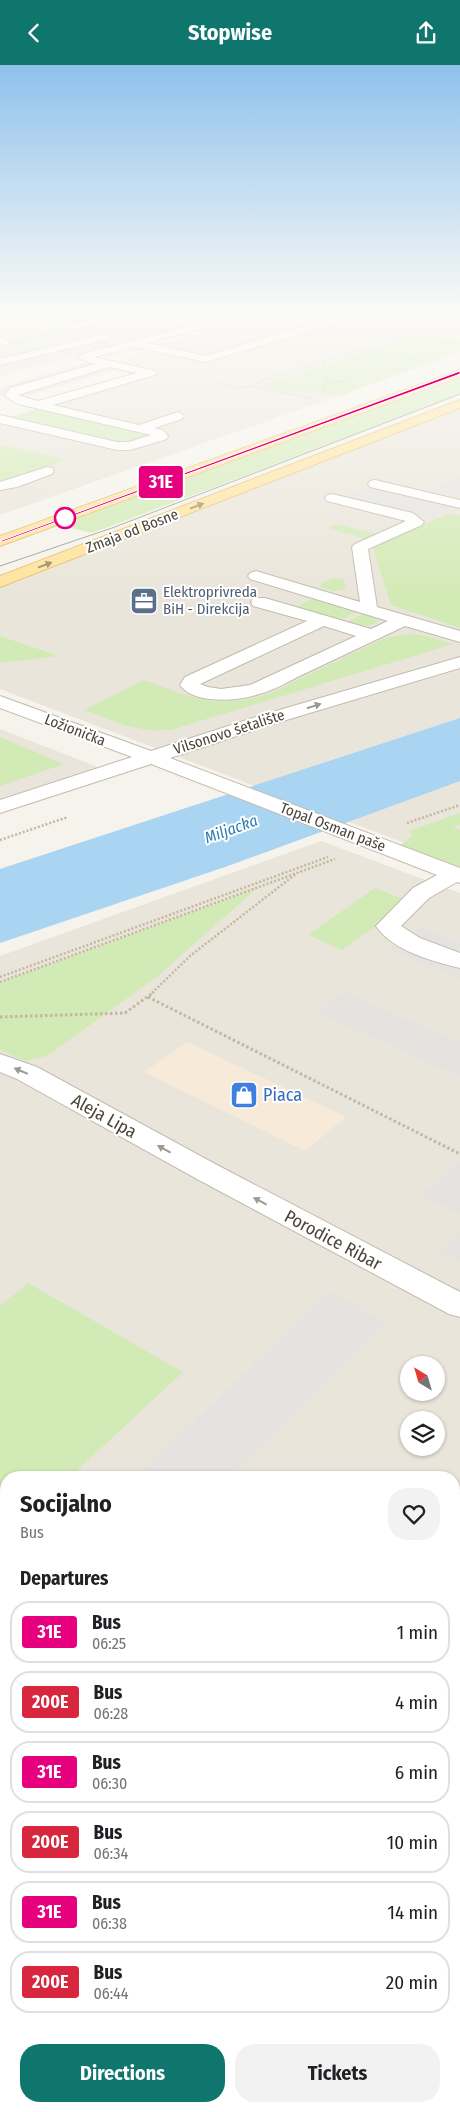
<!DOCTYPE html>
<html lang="en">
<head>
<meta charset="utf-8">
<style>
	:root { --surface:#fff; --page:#f2f2f2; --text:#202124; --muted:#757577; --line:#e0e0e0; --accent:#0f766e }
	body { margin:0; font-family:"Fira Sans Condensed",sans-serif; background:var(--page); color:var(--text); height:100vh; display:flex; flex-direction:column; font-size:19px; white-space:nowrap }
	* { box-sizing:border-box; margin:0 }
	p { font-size:16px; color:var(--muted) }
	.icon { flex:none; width:28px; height:28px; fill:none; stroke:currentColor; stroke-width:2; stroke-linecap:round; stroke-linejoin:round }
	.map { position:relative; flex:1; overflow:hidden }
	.sheet { position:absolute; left:0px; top:1406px; width:460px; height:641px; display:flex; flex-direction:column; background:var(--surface); border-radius:20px 20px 0 0; box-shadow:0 1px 4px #0004 }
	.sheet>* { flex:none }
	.badge { padding:0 10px; border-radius:4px; font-size:18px; line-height:32px }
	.needle { width:32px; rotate:323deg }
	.buttons { position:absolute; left:400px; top:1291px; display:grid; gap:10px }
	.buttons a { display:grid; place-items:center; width:45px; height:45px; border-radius:50%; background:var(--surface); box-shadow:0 1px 4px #0004; font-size:25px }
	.map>.badge { position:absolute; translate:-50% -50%; box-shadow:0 0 0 2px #fff }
	h2 { padding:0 20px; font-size:19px; line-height:45px }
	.round { display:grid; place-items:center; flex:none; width:52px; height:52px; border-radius:20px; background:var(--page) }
	.headline { display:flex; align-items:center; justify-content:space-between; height:85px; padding:0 20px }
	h1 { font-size:24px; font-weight:700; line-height:38px }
	.button { display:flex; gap:10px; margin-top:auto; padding:10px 20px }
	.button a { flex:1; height:58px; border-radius:20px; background:var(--accent); color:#fff; font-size:20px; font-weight:700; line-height:58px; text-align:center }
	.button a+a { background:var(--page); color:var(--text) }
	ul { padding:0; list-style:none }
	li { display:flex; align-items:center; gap:15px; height:62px; margin:0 10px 8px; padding:0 10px; border:2px solid var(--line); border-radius:20px }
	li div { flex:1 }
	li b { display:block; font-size:19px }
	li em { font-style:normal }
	li .badge { min-width:55px; font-weight:700; text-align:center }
	header { display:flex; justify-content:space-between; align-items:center; height:65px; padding:0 20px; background:var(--accent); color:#fff; font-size:22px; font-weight:700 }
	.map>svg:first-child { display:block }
	.residential { fill:#eae5da; fill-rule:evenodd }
	.commercial { fill:#f7ead8 }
	.education { fill:#efe8d6 }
	.green { fill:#d2eab5 }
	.parking { fill:#e5e3e0 }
	.water { fill:#a9d4f2 }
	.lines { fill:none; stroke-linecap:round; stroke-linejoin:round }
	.minor-casing { stroke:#c2bbae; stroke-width:2 }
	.major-casing { stroke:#e6c16a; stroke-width:2 }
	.path-far3 { stroke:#c4b79f; stroke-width:1; stroke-dasharray:1 1; stroke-linecap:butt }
	.path-far2 { stroke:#c4b79f; stroke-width:2.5; stroke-dasharray:2 2; stroke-linecap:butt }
	.path-far1 { stroke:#c4b79f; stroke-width:3; stroke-dasharray:2.5 2.5; stroke-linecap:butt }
	.path { stroke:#c4b79f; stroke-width:5; stroke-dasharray:4.5 4.5; stroke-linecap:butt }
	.minor { fill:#fff; fill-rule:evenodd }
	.major { fill:#ffe39c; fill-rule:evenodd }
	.tram { stroke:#9a9a9a; stroke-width:1 }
	.oneway { fill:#9c8c66 }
	.oneway2 { fill:#9c9892 }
	.line { fill:#e6007e; stroke:#fff }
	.stop-dot { fill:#fff; stroke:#e6007e; stroke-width:2.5 }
	.labels { text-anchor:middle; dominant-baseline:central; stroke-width:4; stroke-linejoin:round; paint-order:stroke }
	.far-street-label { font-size:15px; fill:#4b4439; stroke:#fff }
	.far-service-label { font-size:15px; fill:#4e5e75; stroke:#fff; text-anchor:start }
	.far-water-label { font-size:16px; font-style:italic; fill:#2e7ab2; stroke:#fff }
	.shop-label { font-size:18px; fill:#366cbe; stroke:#fff; text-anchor:start }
	.street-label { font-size:18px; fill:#4b4439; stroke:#fff }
</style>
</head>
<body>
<header><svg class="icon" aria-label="back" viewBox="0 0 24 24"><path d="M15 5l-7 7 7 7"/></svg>Stopwise<svg class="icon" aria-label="share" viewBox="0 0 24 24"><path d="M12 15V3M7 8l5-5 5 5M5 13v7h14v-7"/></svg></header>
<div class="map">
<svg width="460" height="2047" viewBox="0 0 460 2047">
	<rect width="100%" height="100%" fill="#f6f3ec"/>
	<!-- residential -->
	<path class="residential" d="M321,248H460V288L0,450V354L144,313L106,302L142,286L216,296L350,253Z
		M460,339V799L0,624V517Z
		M0,664L108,706L0,743Z
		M321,776L460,828V2047H0V891ZM409,1300H436V1328H409ZM409,1355H436V1382H409ZM6,1412H454V2041H6Z"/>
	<!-- commercial -->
	<path class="commercial" d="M0,248H126L2,276L0,275Z
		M187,977L346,1052L305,1086L144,1007Z"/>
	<!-- education -->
	<path class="education" d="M0,1455L6,1459V1497L0,1503Z"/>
	<!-- green -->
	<path class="green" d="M126,248L147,249L7,282L0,280V277Z
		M419,269L460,276V286L339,331L308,326H285L259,321Z
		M460,311V330L92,468L59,460Z
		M37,344L153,371L127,380L9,353Z
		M3,380L66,395L0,417V381Z
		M447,449L460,450V563L391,540L373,483Z
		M337,459L376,469L365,474L327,463Z
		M335,513L344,515L346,524L335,526L319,522L325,516Z
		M312,534L357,547L340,555L296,542Z
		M363,549L375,553L378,557L366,561L347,557Z
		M407,569L423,570L453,579L174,664C142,670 114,656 84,645L144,615C194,633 215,645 268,629L383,574Z
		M0,571L59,591L0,598Z
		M0,672L64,699L0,721Z
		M460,748V759L453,762L460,765V802L399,781L413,771L409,766Z
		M375,823L410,837L342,885L308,870Z
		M256,824L158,911L47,991L25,996L0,985V918Z
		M28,1218L183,1307L70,1412H6V1433L0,1429V1241Z
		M460,1500V2047H0V1990L6,1982V2041H454V1507Z"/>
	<!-- parking -->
	<path class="parking" d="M148,250L191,260L0,311V282L6,283Z
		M258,253L306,261L207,290L157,280Z
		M91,296L123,303L16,334L0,330V322Z
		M460,412V432L430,425Z
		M382,417L460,439L429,453L346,432Z
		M419,862L460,878V914L388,884Z
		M344,927L460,977V1012L316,947Z
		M460,1096V1149L422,1130Z
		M460,1167V1197L439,1186Z
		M329,1226L388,1258L229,1412H136Z
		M6,1538V1629L0,1635V1544Z"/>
	<!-- water -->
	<path class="water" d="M460,653V716L225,802L0,878V804Z"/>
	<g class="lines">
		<!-- minor casing -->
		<g class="minor-casing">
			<path id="minor" d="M118,248H135L134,250L71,265L66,262L67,260Z
				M142,248H162L204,257L239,248H255L254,250L147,278L206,291L338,251L333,248H355L357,250L356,252L206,297L135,282L94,292L155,306L157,308L155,310L53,340L139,360L178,347L184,351L182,354L154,363L163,365L168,371L167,374L130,385H117L0,358V350L117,377H129L151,370L18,339L5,331L10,323L95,299L87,297L86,295L79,294L77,292L79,290L193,260L147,251ZM109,302L137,308L38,336L18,330Z
				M105,269L110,272L109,274L0,300V294Z
				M0,272L11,277L6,280L0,279Z
				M47,402L52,403L54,406L52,409L17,422L0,425V417Z
				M375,415L460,435V443L370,422L368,419L370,416Z
				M332,429L413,448L424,457L422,460L368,484L377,542L460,566V577L405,561C373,576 340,592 308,607C292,614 276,625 259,629C239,636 194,640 180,620L185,612L307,556L253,541L251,537L253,533H265L371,564L388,556L250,514L248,511L250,508L256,506L360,537L352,482L355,479L406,456L327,436L325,433L327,430ZM324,561L356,571L250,620L221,624L208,622L200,619Z
				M460,592V603L273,659L170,693L460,803V818L457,817L429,833L401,861L420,873L460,888V903C432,896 393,886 376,861L413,823L437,810L151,699L0,748V735L132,692L0,643V631L151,686L259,651Z
				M0,989L37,1002L217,1100L460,1227V1252L449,1249L197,1114L17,1014L0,1007Z"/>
		</g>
		<!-- major casing -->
		<g class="major-casing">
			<path id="major" d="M460,305V312L0,481V471Z
				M460,335V343L0,522V511Z"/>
		</g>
		<!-- path-far3 -->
		<path class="path-far3" d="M361,284L419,295
			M327,317L348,316
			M218,318L239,323L252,321
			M321,331L327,317L323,296
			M312,333L252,321L263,315L424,264"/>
		<!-- path-far2 -->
		<path class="path-far2" d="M407,758L460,740
			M0,775L68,752
			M0,912L328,792
			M0,917L335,794
			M152,928L190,891L297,808"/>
		<!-- path-far1 -->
		<path class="path-far1" d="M148,932L460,1089
			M0,952L125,948L154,927"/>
		<!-- path -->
		<path class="path" d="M454,1722L460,1710
			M278,2047L281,2041"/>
		<!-- minor -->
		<use href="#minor" class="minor"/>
		<!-- major -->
		<use href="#major" class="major"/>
		<!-- tram -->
		<path class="tram" d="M0,501L112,463L460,329"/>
	</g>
	<!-- one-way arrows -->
	<defs><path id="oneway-solid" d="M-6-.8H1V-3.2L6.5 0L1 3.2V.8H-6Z" transform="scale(1.25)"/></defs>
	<g class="oneway">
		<use href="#oneway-solid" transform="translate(197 441) rotate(-21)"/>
		<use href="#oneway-solid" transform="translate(45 500) rotate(-21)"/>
	</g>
	<g class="oneway2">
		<use href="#oneway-solid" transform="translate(314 641) rotate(-17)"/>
		<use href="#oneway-solid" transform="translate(21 1006) rotate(-157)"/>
		<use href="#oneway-solid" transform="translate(164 1084) rotate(-151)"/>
		<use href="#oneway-solid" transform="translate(260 1136) rotate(-152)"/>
	</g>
	<!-- sky -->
	<linearGradient id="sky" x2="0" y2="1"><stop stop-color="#8fc1ec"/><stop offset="0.46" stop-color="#fbfaf6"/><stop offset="1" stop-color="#fbfaf6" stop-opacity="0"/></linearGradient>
	<rect width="460" height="534" fill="url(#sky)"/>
	<!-- line -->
	<path class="line" d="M460,306V309L2,477L0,476Z"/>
	<!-- icons -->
	<defs>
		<g id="office-square" transform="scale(1.4375)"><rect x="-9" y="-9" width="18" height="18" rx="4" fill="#5c6f8a" stroke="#fff"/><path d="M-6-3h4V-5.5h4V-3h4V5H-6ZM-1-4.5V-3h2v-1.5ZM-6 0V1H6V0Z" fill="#fff"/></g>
		<g id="shop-square" transform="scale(1.4375)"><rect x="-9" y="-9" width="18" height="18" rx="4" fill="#3f7fe0" stroke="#fff"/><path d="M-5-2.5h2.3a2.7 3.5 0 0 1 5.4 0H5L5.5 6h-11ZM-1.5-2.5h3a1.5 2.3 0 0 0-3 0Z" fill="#fff"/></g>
	</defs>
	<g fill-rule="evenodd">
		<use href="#office-square" x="144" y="536"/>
		<use href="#shop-square" x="244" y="1030"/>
	</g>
	<!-- markers -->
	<circle class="stop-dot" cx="65" cy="453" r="10"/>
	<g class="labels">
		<!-- far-street labels -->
		<g class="far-street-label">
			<text transform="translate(132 466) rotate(-21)">Zmaja od Bosne</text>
			<text transform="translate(75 665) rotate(21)">Ložionička</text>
			<text transform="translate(229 667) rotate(-18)">Vilsonovo šetalište</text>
			<text transform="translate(333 762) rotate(21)">Topal Osman paše</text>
		</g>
		<!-- far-service labels -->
		<g class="far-service-label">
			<text x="163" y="527">Elektroprivreda<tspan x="163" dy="17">BiH - Direkcija</tspan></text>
		</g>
		<!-- far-water labels -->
		<g class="far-water-label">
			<text transform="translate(231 764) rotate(-20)">Miljacka</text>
		</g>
		<!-- shop labels -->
		<g class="shop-label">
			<text x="263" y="1030">Piaca</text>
		</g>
		<!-- street labels -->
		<g class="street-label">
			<text transform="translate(104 1051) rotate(29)">Aleja Lipa</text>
			<text transform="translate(333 1175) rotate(28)">Porodice Ribar</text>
		</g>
	</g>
</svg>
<div class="buttons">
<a><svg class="needle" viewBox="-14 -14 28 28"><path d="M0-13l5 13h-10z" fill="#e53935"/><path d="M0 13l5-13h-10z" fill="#757577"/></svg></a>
<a><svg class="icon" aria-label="layers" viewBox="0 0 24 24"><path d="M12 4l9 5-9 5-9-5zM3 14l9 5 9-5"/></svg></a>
</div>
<b class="badge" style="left:161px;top:417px;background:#e6007e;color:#fff">31E</b>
<section class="sheet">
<div class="headline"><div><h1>Socijalno</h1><p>Bus</p></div><a class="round"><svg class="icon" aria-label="heart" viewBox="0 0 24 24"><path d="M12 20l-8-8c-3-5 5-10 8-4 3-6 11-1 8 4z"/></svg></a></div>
<h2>Departures</h2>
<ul>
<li><span class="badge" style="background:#e6007e;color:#fff">31E</span><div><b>Bus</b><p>06:25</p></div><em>1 min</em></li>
<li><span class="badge" style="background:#d7263d;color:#fff">200E</span><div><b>Bus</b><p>06:28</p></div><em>4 min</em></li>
<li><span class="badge" style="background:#e6007e;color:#fff">31E</span><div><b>Bus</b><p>06:30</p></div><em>6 min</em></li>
<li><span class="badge" style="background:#d7263d;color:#fff">200E</span><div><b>Bus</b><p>06:34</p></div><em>10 min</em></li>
<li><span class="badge" style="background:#e6007e;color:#fff">31E</span><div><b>Bus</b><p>06:38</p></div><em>14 min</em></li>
<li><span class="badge" style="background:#d7263d;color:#fff">200E</span><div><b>Bus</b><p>06:44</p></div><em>20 min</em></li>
</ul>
<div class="button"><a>Directions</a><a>Tickets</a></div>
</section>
</div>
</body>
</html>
